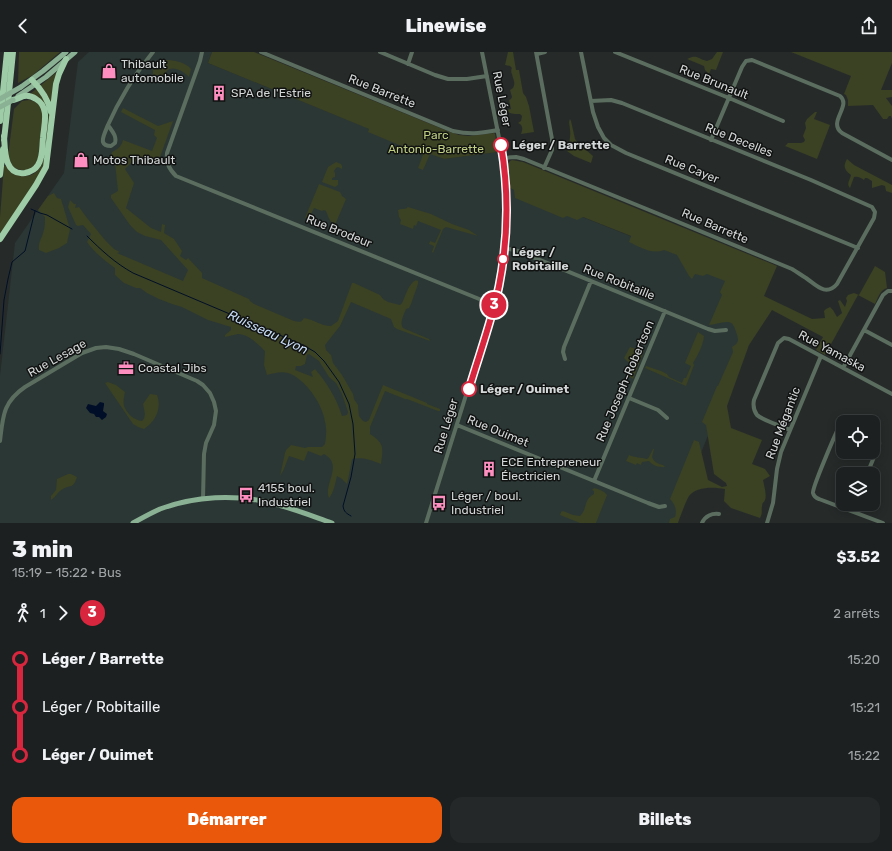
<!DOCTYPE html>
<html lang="fr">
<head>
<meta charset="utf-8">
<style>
	:root { --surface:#1c2020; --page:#252829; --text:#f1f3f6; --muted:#a0a3a5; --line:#3a3e3e; --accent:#ea580c }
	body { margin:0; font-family:Rubik,sans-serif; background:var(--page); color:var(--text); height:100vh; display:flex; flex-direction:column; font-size:15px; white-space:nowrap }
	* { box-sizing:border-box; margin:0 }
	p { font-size:13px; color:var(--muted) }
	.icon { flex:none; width:22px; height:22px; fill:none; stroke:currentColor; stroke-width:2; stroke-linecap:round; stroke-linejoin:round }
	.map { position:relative; height:471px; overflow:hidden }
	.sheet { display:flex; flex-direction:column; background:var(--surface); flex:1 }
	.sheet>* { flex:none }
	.badge { padding:0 8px; border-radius:13px; font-size:14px; line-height:26px }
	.buttons { position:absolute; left:836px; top:363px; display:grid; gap:8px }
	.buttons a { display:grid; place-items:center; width:44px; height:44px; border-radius:8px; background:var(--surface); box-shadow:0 2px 10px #0003,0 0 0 1px var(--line); font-size:20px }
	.map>.badge { position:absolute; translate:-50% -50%; box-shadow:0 0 0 2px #fff }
	.legs { display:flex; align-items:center; gap:6px; height:44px; padding:0 12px; font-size:13px }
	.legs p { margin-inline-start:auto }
	.overview { display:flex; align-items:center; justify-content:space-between; height:68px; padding:0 12px }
	h1 { font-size:22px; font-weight:800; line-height:30px }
	.cta { display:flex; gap:8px; margin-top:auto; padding:8px 12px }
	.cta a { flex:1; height:46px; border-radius:12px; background:var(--accent); color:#fff; font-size:16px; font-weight:800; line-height:46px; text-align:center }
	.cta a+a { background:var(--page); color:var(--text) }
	ul { padding:0 12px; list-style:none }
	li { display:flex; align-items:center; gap:14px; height:48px; font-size:15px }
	li i { display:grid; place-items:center; width:6px; height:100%; margin:0 5px; background:currentColor }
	li i::after { content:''; width:10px; height:10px; margin:-5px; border:3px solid; border-radius:50%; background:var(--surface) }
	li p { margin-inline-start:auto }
	li:first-child i { background:linear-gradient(#0000 50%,currentColor 0) }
	li:last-child i { background:linear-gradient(currentColor 50%,#0000 0) }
	header { display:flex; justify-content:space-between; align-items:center; height:52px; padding:0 12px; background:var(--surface); font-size:18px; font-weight:800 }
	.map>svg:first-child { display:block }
	.built { fill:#2b3735 }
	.green { fill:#3b4123; fill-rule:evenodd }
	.water { fill:#000f27 }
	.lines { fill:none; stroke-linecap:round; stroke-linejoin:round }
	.stream { stroke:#000f27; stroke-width:1 }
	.minor { stroke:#5b6d5f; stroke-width:4 }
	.major { stroke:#8ab193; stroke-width:5 }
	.highway { stroke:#9dcca7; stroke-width:6 }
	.major-bridge { stroke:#8ab193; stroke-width:5 }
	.line-1-casing { stroke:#fff; stroke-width:9 }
	.line-1 { stroke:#d7263d; stroke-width:6 }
	.stop-1-dot { fill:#fff; stroke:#d7263d; stroke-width:2 }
	.labels { text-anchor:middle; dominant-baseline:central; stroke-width:3; stroke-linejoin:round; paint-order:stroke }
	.poi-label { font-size:12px; fill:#d4d7d7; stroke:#111312; text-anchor:start }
	.street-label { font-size:12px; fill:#d4d7d7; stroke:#111312 }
	.park-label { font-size:12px; fill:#bfce82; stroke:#111312 }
	.stop-label { font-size:12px; font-weight:bold; fill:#d4d7d7; stroke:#111312; text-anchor:start }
	.water-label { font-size:13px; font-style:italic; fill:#c6dbf4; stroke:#111312 }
</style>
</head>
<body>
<header><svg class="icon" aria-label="back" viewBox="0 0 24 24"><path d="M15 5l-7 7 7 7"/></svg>Linewise<svg class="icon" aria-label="share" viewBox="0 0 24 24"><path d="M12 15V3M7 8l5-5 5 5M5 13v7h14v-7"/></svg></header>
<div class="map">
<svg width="892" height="471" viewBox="0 0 892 471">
	<rect width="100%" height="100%" fill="#262b2a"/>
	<!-- built -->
	<path class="built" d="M89,0H212L208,11L444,107L498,100L502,133L766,238L673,471H0V324L15,191L64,121L78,10Z"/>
	<!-- green -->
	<path class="green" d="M19,0H60L33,23L18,31Z
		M212,0H254L450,80L459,83L469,84L494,81L495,82L498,100L444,107L430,102L423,118L418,116L423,103L368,80L369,77L208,11Z
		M508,0H513L516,18H519L523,41L526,45L529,54L534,80L521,82C523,77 523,73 518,71L521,69L522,64L520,62C515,62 510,63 507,58L511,57L509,48L511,47L512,45L510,38L513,36C516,30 513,28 512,22C511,21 511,17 512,16L510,14L505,13Z
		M717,0H723L716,18L711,17L709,22L705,18L704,14L687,7C698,2 697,7 707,9L712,7Z
		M791,0H892V11L881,38H892V45L886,46L892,54V67L891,64H889L887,67H883L873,53L848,54V48L846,43L844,42L851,24Z
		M166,8C174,8 185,10 191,17L189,25C181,17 166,10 164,27L157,23H153C152,12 157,10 166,8Z
		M58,19L46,106L39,125L0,184V165L4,114H6C11,121 17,125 27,124C47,121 45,95 46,80C47,72 50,62 47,55C44,50 35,46 30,42Z
		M29,48C34,49 39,51 41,56C45,66 39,96 38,107C33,120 23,120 13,115L8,104L14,57L22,49Z
		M123,56L158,74L173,69L159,108L152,113L133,109L125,117L134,131L126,156L151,176L161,180L162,172L165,173L164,181L174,187L182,199L180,204L186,208L188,206L202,221V226L249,247L250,249L254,252L294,269C299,270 301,271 304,266C313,267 321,274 331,274L338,269L352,231H354L380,243L383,247L388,250L400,253L402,251C406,243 408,232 416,228L418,229V232L411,252L409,256L406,257C404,263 399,270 403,276L429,287L430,289L397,277L394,275L391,267L351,250L340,274L325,293L326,298L331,303L333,311L342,323L353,342L354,347L358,353L359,364L363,369L366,370L369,368L383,333L427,351V352L440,357V359H438L407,347H405L385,339L370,375V382C385,392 383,396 381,412C370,408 364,405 352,407L349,423L347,432L342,427L337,424C335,432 334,440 329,446C323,432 344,413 324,402L321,404L308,399L304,409L289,404L283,419L280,424L285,401L286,398L291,393L305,396L308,395H322L325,392C326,385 327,377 325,370C323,353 305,326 288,321C281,319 274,321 267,323L264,313L265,299C258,292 248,282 238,282C234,283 229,284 225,285V283L231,278V275L208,268L182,255L172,252L159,247L147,241L140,236H136L124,231L115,223V216C105,209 94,200 87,190L91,182L83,173L78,174L76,173L68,155L70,148L74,152H76L75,156L79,155L87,166L105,188L114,197L120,200L117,201L183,229L188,218L161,188L145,184L137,180L130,173L111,146V143L118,139L115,111L109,109L112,100C118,97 121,95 123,88L152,99L157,86L154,83L155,78L121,60ZM309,302L319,309L329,325L336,331L342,342L348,360L347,363L342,364C337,347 327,331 315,317L311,320L313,325L295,318L296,314H301L305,312L307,303Z
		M815,60H817L814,67L830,73L817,107L785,94L788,91H801L804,90L805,88L803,84L806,76L805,71L807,67Z
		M570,67L571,69L575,87L578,91L593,104L591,111L574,104L567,99C569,92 571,84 570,78C570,73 568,71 570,67Z
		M847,107L854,113L892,133V141L886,139L885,134L882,133L872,136V129L867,126H865L864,128C861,126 858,124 854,125L850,136C846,132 850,128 851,123C844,118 843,114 847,107Z
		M512,108L523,110L777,214L764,244L812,267L825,266L824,259L826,257L830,255L833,258L837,265L842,261L838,249L840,248L845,255L847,249L846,246L848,243L854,241L859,243L875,214L885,220L887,236C880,238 878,246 875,252L858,243L825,303L816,298L823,285L772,258L749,293L727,354L731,376L762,388L752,412L765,417L770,424L763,428C764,434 767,442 765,448C763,452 763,449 762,454C761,459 763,460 760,466L731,456L724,449L725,437C714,435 697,434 689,444C686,449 680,465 678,471H669L670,467L675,465C677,458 675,452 670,447L694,388L699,390L708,428L722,435L727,434L726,431L714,422L706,373L702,370L717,334H718L733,300L732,295C735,293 738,291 738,288C738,284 734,272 731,271C726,268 715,273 709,273L722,243L720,240L725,229L707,222L703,224L695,222L692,227L689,224L677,203L664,198C652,203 640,195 629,190L631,184L583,165L577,168L567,164L563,166L515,146L514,138L510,136L508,112L510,109Z
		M336,110L341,112L342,114V117L338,115L336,116L334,119L335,121V125L332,126V128H338V133L335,135L322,130L328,115Z
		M319,132L340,140L342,144L346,147L335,173C330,171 328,164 326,159L324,158L322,159L314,156L309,166H305Z
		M54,141L57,146L61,147L70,177L67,191L59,196L46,201L39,198C38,191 41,188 43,181C45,176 45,170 45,165L38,158L48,144Z
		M408,155L431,162L452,172L469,178L478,184L446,175L443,177L433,201L432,200L434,194L429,192L430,189L435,191L441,178L418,169L416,174L414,173L413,177L400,172L401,168L399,165L398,158C402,156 405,158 408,155Z
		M698,280L704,284C703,294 698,303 693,311L694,313L686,334L645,316L646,314L661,319L667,322L669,325L682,331L684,326H686L691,314L685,311Z
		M630,295L636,297L638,296L644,299L633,327L627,323L626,320L630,316V312L624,306Z
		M108,330L116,333L125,340C124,344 123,350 124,354C127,362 134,368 142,369C147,364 144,358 143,352L150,342L157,343C162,356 156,369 144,377L138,375L133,372L105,331Z
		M653,397H654L652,405C654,410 658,412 663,413L665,415C658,415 653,414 649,409L642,410L641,413L637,411L636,413L626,409L629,403C635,406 641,405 647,407L649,405Z
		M68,422H71L77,425C73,437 72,432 63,437C58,439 56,445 51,448V444L56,438L57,427Z
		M594,436C599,437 604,439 607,443L596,471H580L560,463L561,460L563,459L573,463L580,464C588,456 583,448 594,442V439L592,438Z"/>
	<!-- water -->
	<path class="water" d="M100,350L104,351V353L103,359L107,362L106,365L102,368L99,365H96L94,362L90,361L86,356L88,352L96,354Z"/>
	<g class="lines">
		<!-- stream -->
		<path class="stream" d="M31,157L40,161L47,163L72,177
			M87,184C101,198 115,211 133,221L303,293L315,300L324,309L339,330L349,352L353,372L355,402L351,425L343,454C344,460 346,461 351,464
			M0,302L4,248L8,227L12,210L25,199L35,159"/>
		<!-- minor -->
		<path class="minor" d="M202,0L200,9L167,101C166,111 169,117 176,124L494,253
			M261,0L453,79C472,83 480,81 498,78
			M380,0L435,23L448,27H467L487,24
			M536,0L552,87V98L544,116
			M581,0L593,60L598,75L604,86L611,93L626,101L858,196
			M615,0L729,46L783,69
			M537,2L545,0
			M408,12L412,0
			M108,73C112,79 117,84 115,91L111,94C107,94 104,93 103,90C102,85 106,79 107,75C119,48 134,23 153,0
			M711,88L742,15L746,9L752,8L840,44C852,54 827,70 842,81L892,108
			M503,106L516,105L524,107L654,160L792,217C797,220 801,223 806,226C816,233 826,245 837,232L874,166L875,160L872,155L811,128L622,51L611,48L591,49
			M505,196L518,199L708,277L715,279L726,278
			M864,278L892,293
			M565,307L563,300L564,295L591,229
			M843,316L883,243L888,239H892
			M629,346L658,358L667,366
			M846,370H847
			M843,371C840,373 840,372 839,375C835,383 812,436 813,441C814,445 816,446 819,447L883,471
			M457,373L648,451L659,455L665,454
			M790,378C782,374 762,368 757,363C754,359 753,353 754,348L778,291L784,286L789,287L892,342
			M0,389C3,364 3,350 25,335L82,301L96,296L106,295L119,297L134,302L197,329L203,333L210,341L214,350L216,359L214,373L206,391L204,402L203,447
			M867,422L879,393C880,388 877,386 873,383
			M594,429L665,259
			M852,459L854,452
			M426,471L492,260L499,234L505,196L506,140L503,106L482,0
			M702,471C705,464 712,461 719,462
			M767,471L773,451L777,417L781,400L821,304"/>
		<!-- major -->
		<path class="major" d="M21,35L43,19L66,0
			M18,44L46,25L75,0
			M133,471C142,466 151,461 160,457C195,444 235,442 271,451C292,456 312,464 332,471"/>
		<!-- highway -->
		<path class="highway" d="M32,28C41,37 48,46 51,60
			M0,69L7,0
			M4,84C5,98 4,124 25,121C30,120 35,118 38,113C43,106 42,95 43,86C44,73 50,55 36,47C33,45 29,43 24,44C21,45 17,47 13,48
			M4,88L7,61L13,0
			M0,123L3,97
			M0,187L36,133L46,115L56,32L59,22L66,7"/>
		<!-- major-bridge -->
		<path class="major-bridge" d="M0,47L21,35
			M0,55L13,48"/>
	</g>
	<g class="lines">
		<!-- line-1 casing -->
		<g class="line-1-casing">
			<path id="line-1" d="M469,337C479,303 492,268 499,234C508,188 509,140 501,93"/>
		</g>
		<!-- line-1 -->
		<use href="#line-1" class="line-1"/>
	</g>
	<!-- icons -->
	<defs>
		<g id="shop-bare" transform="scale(1.2)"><path d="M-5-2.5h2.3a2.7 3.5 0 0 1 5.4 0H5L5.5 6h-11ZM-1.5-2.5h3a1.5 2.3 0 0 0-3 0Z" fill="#fd8ebf" stroke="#111312" stroke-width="2.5" paint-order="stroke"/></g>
		<g id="building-bare" transform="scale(1.2)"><path d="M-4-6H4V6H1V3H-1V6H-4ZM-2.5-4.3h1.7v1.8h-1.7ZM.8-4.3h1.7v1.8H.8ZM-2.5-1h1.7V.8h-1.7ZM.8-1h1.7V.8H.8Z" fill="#fd8ebf" stroke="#111312" stroke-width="2.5" paint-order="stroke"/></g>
		<g id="office-bare" transform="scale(1.2)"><path d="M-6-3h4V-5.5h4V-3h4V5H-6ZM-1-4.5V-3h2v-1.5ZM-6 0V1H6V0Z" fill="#fd8ebf" stroke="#111312" stroke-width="2.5" paint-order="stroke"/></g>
		<g id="bus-bare" transform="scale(1.2)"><path d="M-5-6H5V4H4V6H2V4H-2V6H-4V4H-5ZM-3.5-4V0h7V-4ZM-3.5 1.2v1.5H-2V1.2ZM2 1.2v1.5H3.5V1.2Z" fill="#fd8ebf" stroke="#111312" stroke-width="2.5" paint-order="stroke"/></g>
	</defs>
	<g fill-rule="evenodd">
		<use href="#shop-bare" x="109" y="19"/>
		<use href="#building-bare" x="219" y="41"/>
		<use href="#shop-bare" x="81" y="108"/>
		<use href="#office-bare" x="126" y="316"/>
		<use href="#building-bare" x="489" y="417"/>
		<use href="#bus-bare" x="246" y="443"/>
		<use href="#bus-bare" x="439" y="451"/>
	</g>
	<!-- markers -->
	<g class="stop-1-dot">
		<circle cx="501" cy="93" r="7"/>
		<circle cx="503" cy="207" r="5"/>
		<circle cx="469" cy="337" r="7"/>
	</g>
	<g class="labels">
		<!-- poi labels -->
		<g class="poi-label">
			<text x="121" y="12">Thibault<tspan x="121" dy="14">automobile</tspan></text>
			<text x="231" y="41">SPA de l'Estrie</text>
			<text x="93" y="108">Motos Thibault</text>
			<text x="138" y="316">Coastal Jibs</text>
			<text x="501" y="410">ECE Entrepreneur<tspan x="501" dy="14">Électricien</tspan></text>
			<text x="258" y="436">4155 boul.<tspan x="258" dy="14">Industriel</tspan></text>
			<text x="451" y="444">Léger / boul.<tspan x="451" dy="14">Industriel</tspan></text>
		</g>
		<!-- street labels -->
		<g class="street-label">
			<text transform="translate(714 30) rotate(22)">Rue Brunault</text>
			<text transform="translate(382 39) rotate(22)">Rue Barrette</text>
			<text transform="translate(502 47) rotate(79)">Rue Léger</text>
			<text transform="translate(739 88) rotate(22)">Rue Decelles</text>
			<text transform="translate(692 117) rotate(22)">Rue Cayer</text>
			<text transform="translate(715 174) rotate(23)">Rue Barrette</text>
			<text transform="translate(339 179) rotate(22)">Rue Brodeur</text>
			<text transform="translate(619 230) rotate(22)">Rue Robitaille</text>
			<text transform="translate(832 299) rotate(28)">Rue Yamaska</text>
			<text transform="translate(57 306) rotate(-29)">Rue Lesage</text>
			<text transform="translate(625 329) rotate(-67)">Rue Joseph-Robertson</text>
			<text transform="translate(783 371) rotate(-69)">Rue Mégantic</text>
			<text transform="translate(446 374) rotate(-73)">Rue Léger</text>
			<text transform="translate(498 379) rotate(22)">Rue Ouimet</text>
		</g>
		<!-- park labels -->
		<g class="park-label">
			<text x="436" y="83">Parc<tspan x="436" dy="14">Antonio-Barrette</tspan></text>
		</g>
		<!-- stop labels -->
		<g class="stop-label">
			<text x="512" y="93">Léger / Barrette</text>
			<text x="512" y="200">Léger /<tspan x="512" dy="14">Robitaille</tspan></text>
			<text x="480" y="337">Léger / Ouimet</text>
		</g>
		<!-- water labels -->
		<g class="water-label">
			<text transform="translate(268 280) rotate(25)">Ruisseau Lyon</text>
		</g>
	</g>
</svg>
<div class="buttons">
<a><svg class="icon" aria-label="locate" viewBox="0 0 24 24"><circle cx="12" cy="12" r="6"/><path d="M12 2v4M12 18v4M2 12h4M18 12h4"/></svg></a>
<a><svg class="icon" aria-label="layers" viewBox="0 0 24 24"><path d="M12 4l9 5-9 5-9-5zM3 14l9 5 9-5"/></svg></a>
</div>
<b class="badge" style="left:494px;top:253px;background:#d7263d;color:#fff">3</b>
</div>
<section class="sheet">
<div class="overview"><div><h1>3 min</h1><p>15:19 – 15:22 · Bus</p></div><b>$3.52</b></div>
<div class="legs"><svg class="icon" aria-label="walk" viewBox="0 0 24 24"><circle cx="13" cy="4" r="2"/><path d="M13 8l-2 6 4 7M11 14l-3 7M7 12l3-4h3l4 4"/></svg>1<svg class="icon" aria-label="forward" viewBox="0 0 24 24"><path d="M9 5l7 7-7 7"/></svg><b class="badge" style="background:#d7263d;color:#fff">3</b><p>2 arrêts</p></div>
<ul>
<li><i style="color:#d7263d"></i><b>Léger / Barrette</b><p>15:20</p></li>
<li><i style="color:#d7263d"></i><span>Léger / Robitaille</span><p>15:21</p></li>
<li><i style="color:#d7263d"></i><b>Léger / Ouimet</b><p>15:22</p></li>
</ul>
<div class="cta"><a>Démarrer</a><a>Billets</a></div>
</section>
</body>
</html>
